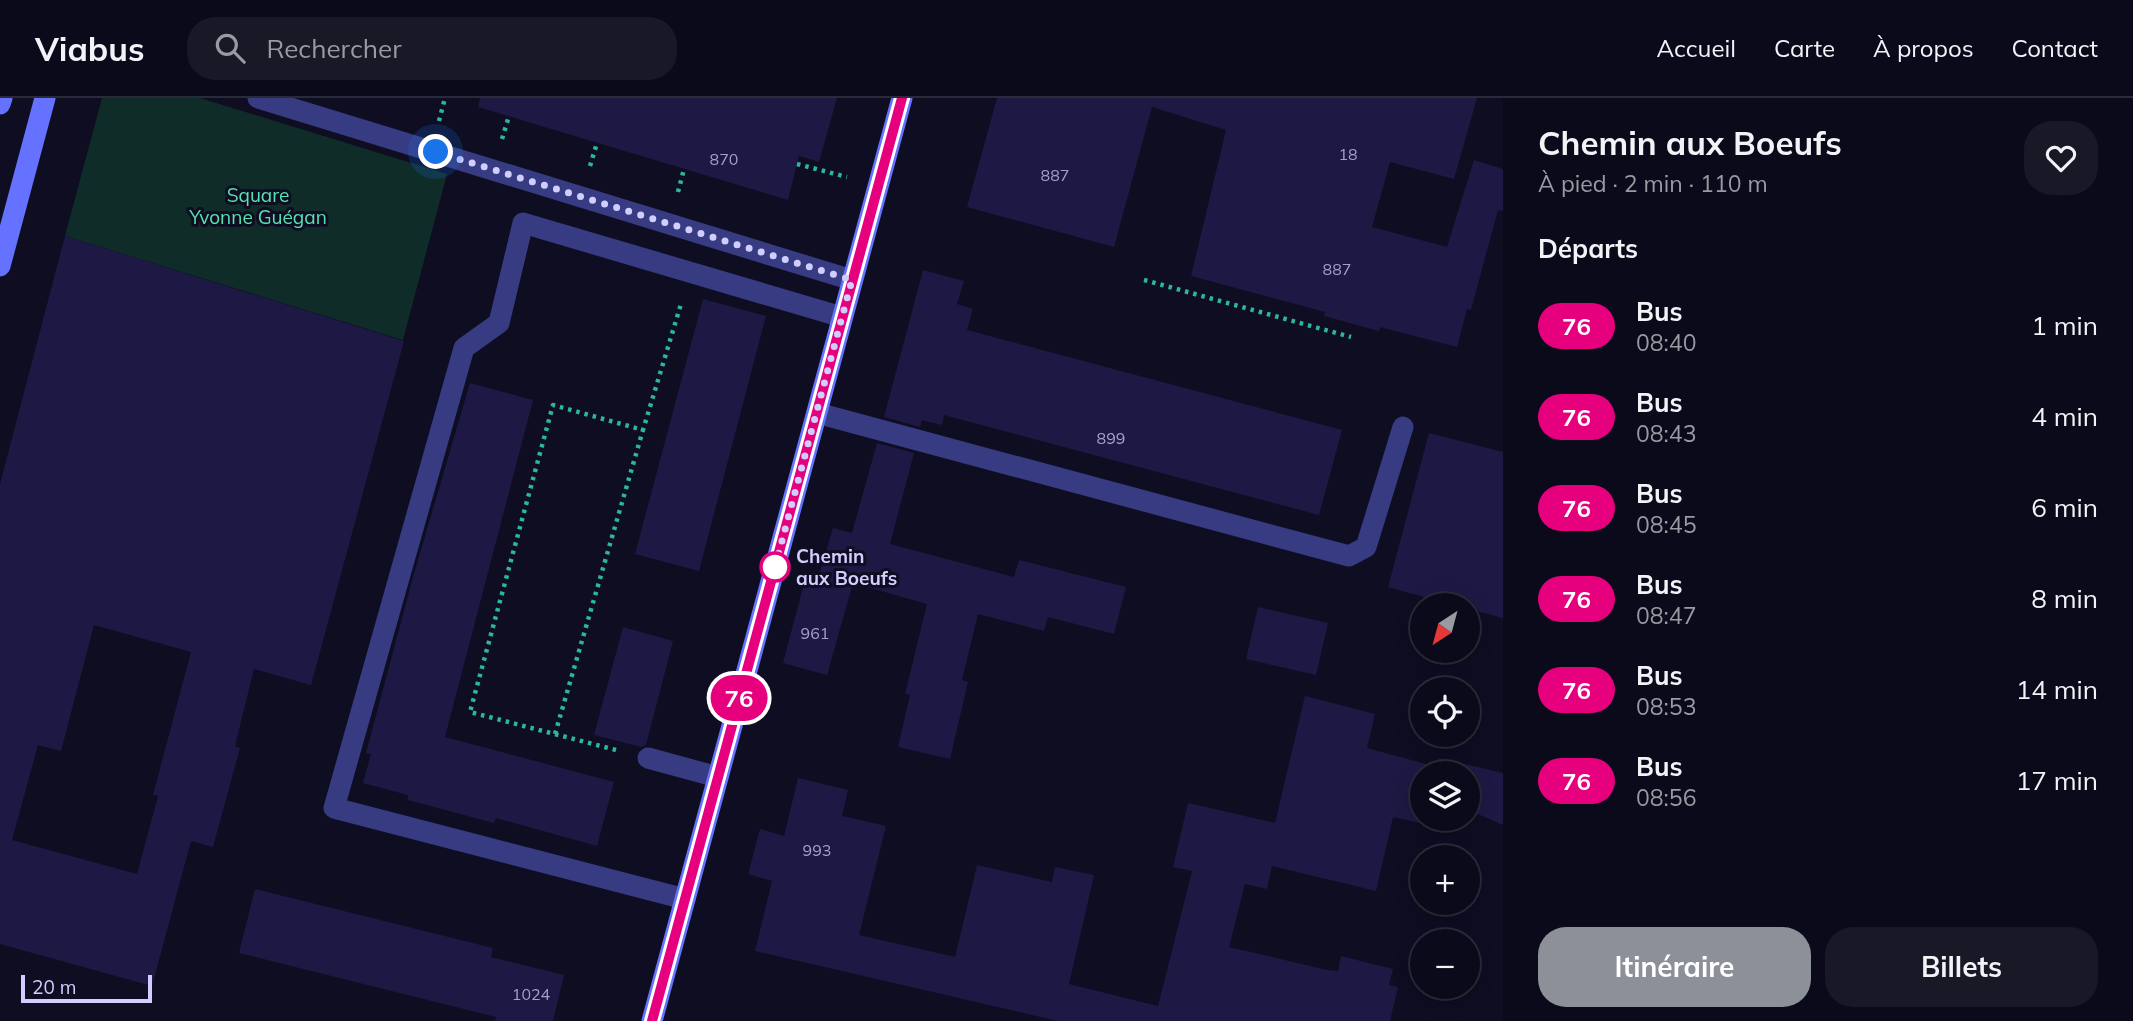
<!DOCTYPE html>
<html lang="fr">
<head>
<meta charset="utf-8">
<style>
	:root { --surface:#0a0a1a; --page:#181827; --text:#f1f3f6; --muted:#999aa2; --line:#2a2b39; --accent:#8c9099 }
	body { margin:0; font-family:Mulish,sans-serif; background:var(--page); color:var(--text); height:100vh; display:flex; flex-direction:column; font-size:26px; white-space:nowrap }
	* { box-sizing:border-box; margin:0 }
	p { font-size:23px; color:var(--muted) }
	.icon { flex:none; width:38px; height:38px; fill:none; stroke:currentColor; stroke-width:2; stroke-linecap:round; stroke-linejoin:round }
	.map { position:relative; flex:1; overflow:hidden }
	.panel { display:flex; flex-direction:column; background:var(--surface); width:630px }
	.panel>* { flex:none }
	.badge { padding:0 14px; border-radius:23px; font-size:24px; line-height:46px }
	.needle { width:46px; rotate:216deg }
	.tools { position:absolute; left:1410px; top:495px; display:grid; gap:14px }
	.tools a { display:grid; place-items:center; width:70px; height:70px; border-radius:50%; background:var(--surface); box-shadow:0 4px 18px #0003,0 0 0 2px var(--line); font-size:35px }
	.scale { position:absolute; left:21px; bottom:18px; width:131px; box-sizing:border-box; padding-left:7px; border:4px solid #cfceff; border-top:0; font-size:19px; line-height:24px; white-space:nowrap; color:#cfceff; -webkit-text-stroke:5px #0e0d22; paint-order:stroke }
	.you { position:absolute; width:35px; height:35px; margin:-18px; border:5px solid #fff; border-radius:50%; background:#1a73e8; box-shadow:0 0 0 10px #1a73e833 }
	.map>.badge { position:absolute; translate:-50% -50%; box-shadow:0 0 0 4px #fff }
	h2 { padding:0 35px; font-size:26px; line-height:63px }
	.round { display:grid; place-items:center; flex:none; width:74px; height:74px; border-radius:28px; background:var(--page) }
	.summary { display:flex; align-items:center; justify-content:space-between; height:119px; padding:0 35px }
	h1 { font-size:33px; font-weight:700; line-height:52px }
	.cta { display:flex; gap:14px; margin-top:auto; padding:14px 35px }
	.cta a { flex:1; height:80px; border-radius:28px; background:var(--accent); color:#fff; font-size:28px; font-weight:700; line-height:80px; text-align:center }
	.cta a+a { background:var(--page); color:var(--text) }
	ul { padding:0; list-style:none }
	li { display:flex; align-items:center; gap:21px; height:91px; padding:0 35px }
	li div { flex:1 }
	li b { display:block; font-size:26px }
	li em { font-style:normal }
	li .badge { min-width:77px; font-weight:700; text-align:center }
	header { display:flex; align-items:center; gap:42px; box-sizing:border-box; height:98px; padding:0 35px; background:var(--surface); border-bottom:2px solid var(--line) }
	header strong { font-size:33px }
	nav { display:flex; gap:38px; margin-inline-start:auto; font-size:24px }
	.search { width:490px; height:63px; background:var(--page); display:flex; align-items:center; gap:18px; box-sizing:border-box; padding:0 24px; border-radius:28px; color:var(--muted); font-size:26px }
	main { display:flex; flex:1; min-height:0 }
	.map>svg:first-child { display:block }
	.garden { fill:#102c28 }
	.building { fill:#1d1944; fill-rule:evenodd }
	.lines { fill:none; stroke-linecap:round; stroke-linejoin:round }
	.path { stroke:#2bb69f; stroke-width:4.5; stroke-dasharray:3.5 5; stroke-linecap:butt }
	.lane { stroke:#373c82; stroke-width:21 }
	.street { stroke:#373c82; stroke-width:21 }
	.secondary { stroke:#6571ff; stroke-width:21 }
	.line-casing { stroke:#fff; stroke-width:16 }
	.line { stroke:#e6007e; stroke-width:10 }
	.walk { stroke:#cfceff; stroke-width:7; stroke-dasharray:0 12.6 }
	.stop-dot { fill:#fff; stroke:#e6007e; stroke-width:3.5 }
	.labels { text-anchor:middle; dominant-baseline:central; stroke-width:6; stroke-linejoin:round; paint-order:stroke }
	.number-label { font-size:16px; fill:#a2a1d0 }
	.park-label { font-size:19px; fill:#57e2b1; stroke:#0e0d22 }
	.stop-label { font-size:19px; font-weight:bold; fill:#cfceff; stroke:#0e0d22; text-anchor:start }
</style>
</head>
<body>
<header>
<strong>Viabus</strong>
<div class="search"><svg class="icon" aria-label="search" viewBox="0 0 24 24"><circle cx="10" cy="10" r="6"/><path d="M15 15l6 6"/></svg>Rechercher</div>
<nav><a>Accueil</a><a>Carte</a><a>À propos</a><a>Contact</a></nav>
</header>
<main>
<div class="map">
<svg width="1503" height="923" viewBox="0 0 1503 923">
	<rect width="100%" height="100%" fill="#0e0d22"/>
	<!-- garden -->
	<path class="garden" d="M102,0H200L447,76L403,242L65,138Z"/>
	<!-- building -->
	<path class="building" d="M480,0H837L819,64L799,58L788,102L478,9Z
		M997,0H1477L1454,81L1390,64L1372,129L1447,149L1474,62L1503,71V113L1498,112L1471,212L1467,211L1457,249L1380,229L1379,233L1324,218L1325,214L1191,178L1226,32L1152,9L1114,149L967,109Z
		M65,138L404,243L311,587L254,571L235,648L240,650L213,749L191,743L152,888L0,846V386ZM94,527L191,554L153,697L158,698L137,776L12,742L38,647L61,653Z
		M923,172L964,183L957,206L973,211L967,232L1342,332L1319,417L944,317L942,327L922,322L920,329L884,319Z
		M703,201L766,218L699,473L635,456Z
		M470,285L533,302L445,639L614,684L597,748L496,720L494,725L408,702V697L363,685L371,656L366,655L413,479Z
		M1429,335L1503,354V520L1468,511V508H1456L1388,489Z
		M877,345L914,355L890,446L1014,479L1019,462L1126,489L1114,536L1048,519L1044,533L978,516L962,582L968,584L950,661L898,649L910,597L905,596L927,506L853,485L827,577L783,565L807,474L819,477L833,430L852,435Z
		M1258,509L1328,525L1316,577L1246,561Z
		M623,529L673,543L646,647L641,649L594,637Z
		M1305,598L1375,616L1367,650L1437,669L1439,660L1503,675V727L1473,714L1471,724L1459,721H1468V676H1423L1424,726L1393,719L1376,793L1272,768L1267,791L1245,786L1229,849L1327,872L1338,873L1341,858L1393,871L1389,887L1398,889L1390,923H1058L755,853L772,783L748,776L760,731L784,738L798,680L848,692L842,718L886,728L859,837L955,859L977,767L1052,784L1055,769L1094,777L1069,886L1158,908L1192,773L1173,769L1188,705L1275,725Z
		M255,791L493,850L491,859L564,877L553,923H495L496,919L239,855Z"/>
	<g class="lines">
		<!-- path -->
		<path class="path" d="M439,23L445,0
			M502,41L509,18
			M797,66L847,79
			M590,68L597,45
			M678,94L684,71
			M1144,182L1351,239
			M555,636L643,332
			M616,652L470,614L553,307L643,332L681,206"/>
		<!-- lane -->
		<path class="lane" d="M817,315L1349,458L1366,449L1403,329
			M648,660L718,679
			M685,801L334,710L464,250L499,225L523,125L842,219"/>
		<!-- street -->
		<path class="street" d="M258,0L852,182"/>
		<!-- secondary -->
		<path class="secondary" d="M0,6L2,0
			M0,168L45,0
			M652,923L902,0"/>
	</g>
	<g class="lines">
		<!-- line casing -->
		<g class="line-casing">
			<path id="line" d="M652,923L902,0"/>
		</g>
		<!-- line -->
		<use href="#line" class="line"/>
		<!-- walk -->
		<path class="walk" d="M436,54L852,182L775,469"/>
	</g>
	<!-- markers -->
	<circle class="stop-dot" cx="775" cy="469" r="14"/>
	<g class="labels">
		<!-- number labels -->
		<g class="number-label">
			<text x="1348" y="56">18</text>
			<text x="724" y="61">870</text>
			<text x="1055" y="77">887</text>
			<text x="1337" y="171">887</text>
			<text x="1111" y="340">899</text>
			<text x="815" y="535">961</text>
			<text x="817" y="752">993</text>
			<text x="531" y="896">1024</text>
		</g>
		<!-- park labels -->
		<g class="park-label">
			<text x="258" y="97">Square<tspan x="258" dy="22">Yvonne Guégan</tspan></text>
		</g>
		<!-- stop labels -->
		<g class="stop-label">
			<text x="796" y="458">Chemin<tspan x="796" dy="22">aux Boeufs</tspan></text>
		</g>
	</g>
</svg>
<div class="tools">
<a><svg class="needle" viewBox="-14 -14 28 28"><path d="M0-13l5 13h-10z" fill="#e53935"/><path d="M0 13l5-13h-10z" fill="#999aa2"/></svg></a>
<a><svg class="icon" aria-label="locate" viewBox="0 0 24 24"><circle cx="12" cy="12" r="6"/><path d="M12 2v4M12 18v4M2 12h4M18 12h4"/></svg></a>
<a><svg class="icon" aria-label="layers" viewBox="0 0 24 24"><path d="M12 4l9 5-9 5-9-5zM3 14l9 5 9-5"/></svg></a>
<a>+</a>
<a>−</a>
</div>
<div class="scale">20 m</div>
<div class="you" style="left:436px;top:54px"></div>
<b class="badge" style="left:739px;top:600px;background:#e6007e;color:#fff">76</b>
</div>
<section class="panel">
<div class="summary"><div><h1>Chemin aux Boeufs</h1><p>À pied · 2 min · 110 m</p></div><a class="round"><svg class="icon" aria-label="heart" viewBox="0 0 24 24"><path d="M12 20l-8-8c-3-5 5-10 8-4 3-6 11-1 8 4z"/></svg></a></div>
<h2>Départs</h2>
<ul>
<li><span class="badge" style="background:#e6007e;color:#fff">76</span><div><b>Bus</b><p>08:40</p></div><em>1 min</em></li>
<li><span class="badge" style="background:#e6007e;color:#fff">76</span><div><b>Bus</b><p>08:43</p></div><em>4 min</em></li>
<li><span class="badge" style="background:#e6007e;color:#fff">76</span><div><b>Bus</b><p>08:45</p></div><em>6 min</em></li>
<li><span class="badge" style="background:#e6007e;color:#fff">76</span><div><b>Bus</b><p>08:47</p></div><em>8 min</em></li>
<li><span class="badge" style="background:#e6007e;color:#fff">76</span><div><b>Bus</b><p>08:53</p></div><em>14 min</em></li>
<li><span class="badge" style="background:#e6007e;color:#fff">76</span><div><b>Bus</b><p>08:56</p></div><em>17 min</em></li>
</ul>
<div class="cta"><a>Itinéraire</a><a>Billets</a></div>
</section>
</main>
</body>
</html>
